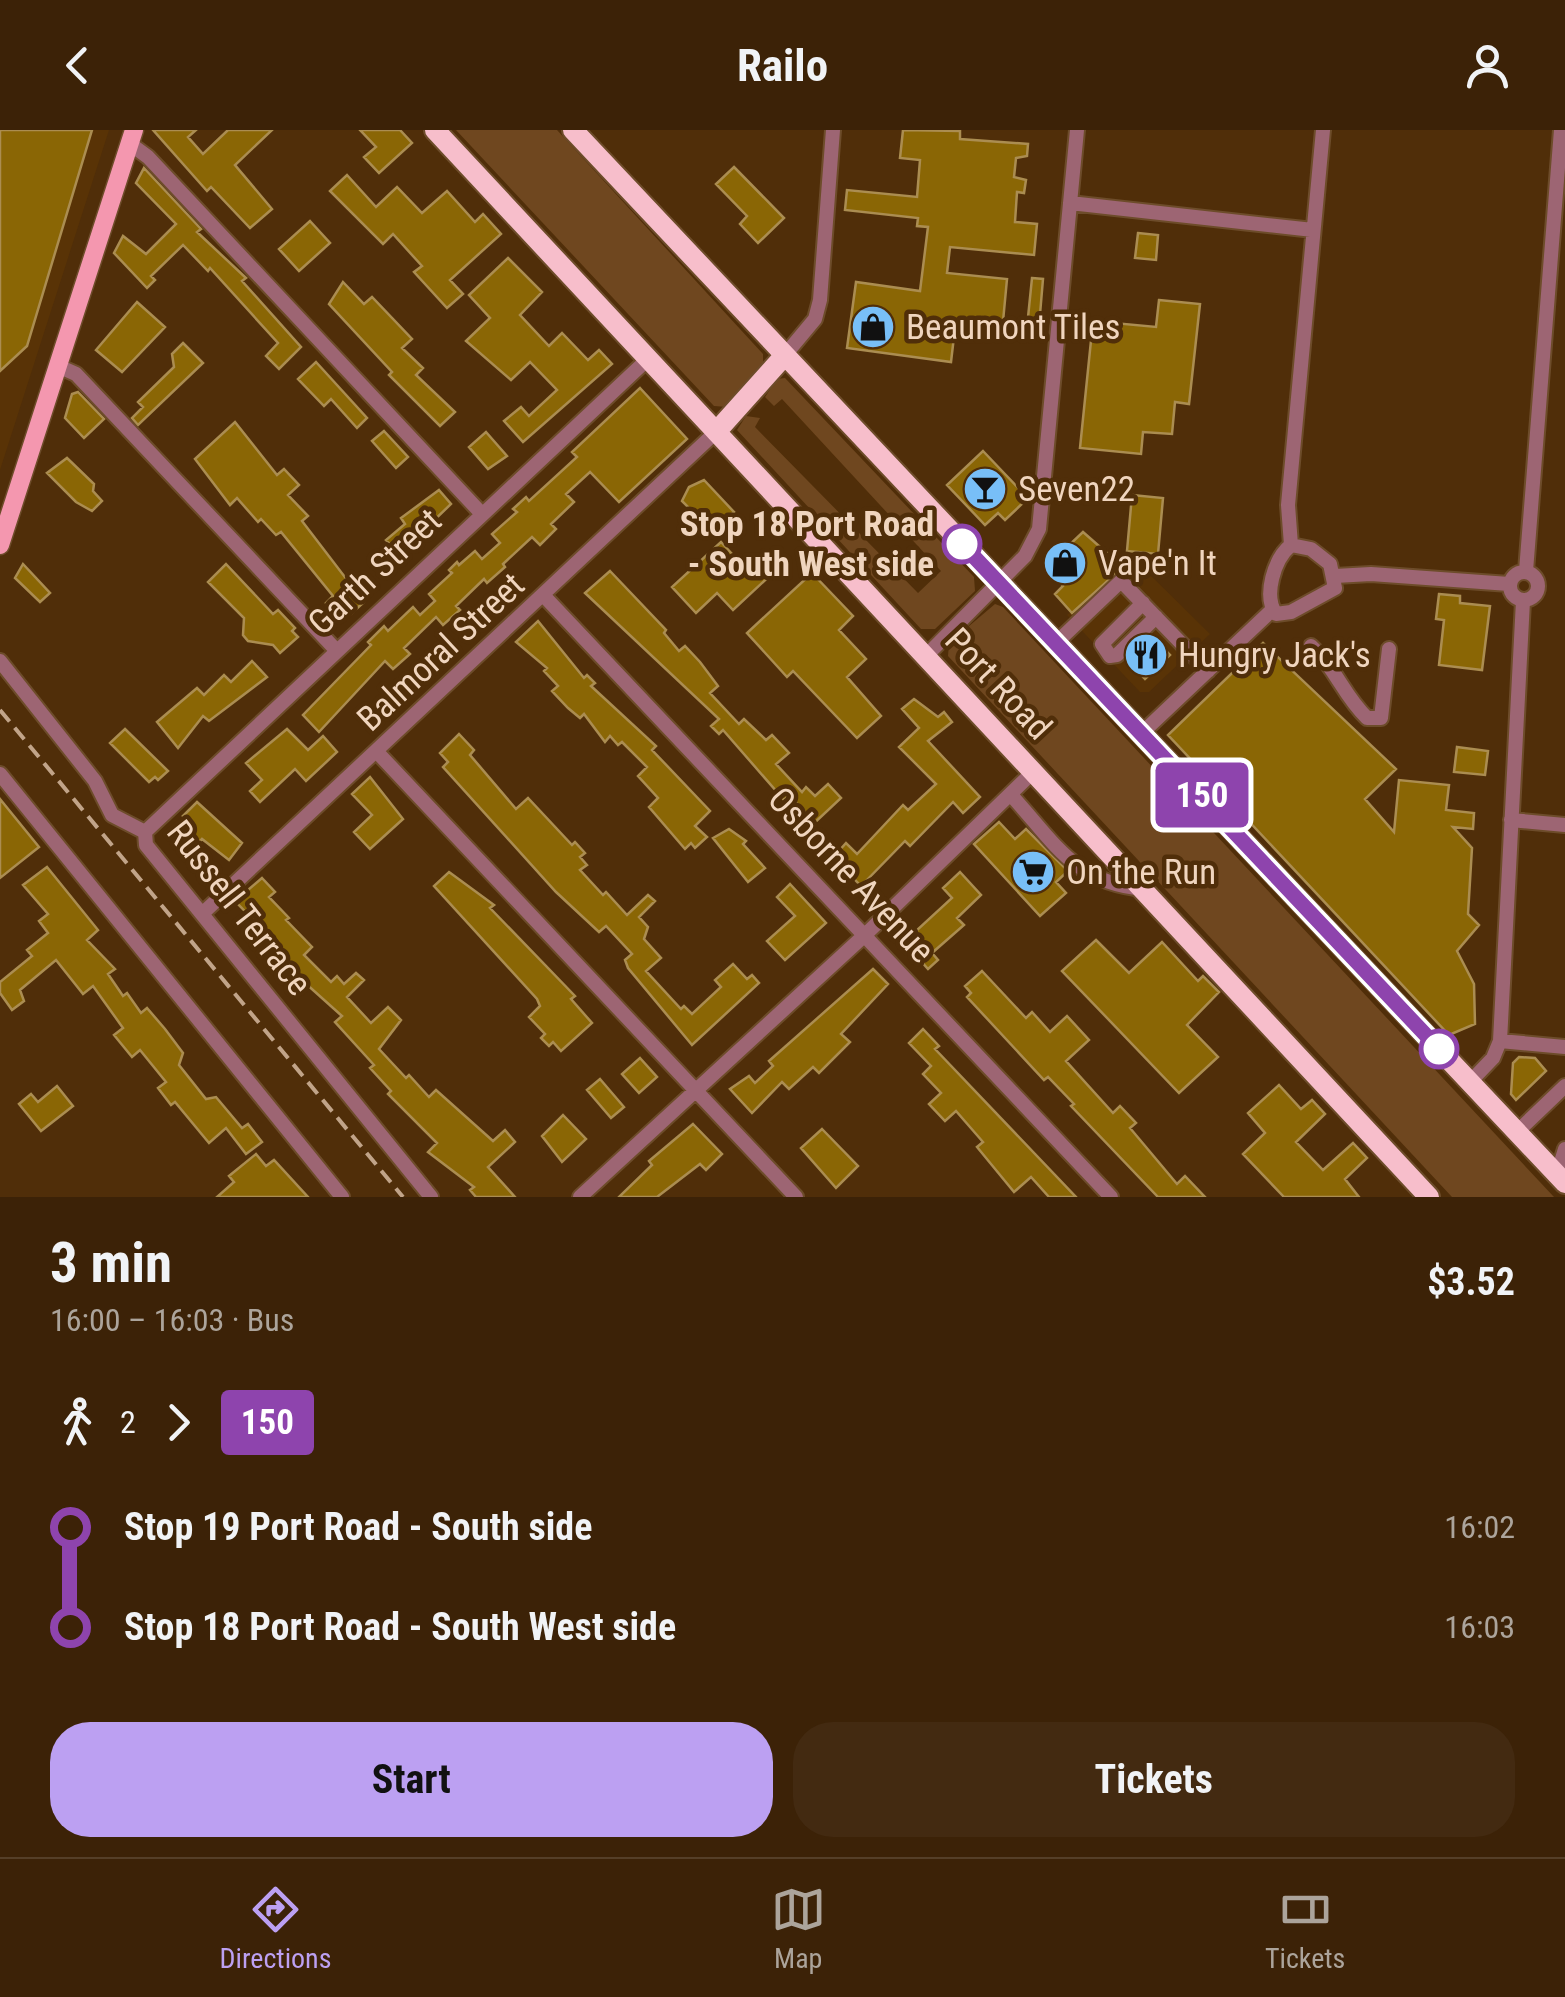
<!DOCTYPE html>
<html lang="en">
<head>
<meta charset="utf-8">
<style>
	:root { --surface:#3c2207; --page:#432a11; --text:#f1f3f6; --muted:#aca49b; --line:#553f28; --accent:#bca0f2 }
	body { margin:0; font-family:"Roboto Condensed",sans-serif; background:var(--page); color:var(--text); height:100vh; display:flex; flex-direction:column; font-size:38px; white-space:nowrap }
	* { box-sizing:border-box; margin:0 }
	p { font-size:32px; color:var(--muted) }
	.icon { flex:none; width:55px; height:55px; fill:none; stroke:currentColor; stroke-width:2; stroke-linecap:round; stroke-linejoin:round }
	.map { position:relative; height:1067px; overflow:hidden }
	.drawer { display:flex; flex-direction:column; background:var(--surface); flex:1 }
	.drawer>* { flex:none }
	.badge { padding:0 20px; border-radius:8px; font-size:35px; line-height:65px }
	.map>.badge { position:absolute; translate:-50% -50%; box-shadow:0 0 0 5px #fff }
	.legs { display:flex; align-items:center; gap:15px; height:110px; padding:0 50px; font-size:32px }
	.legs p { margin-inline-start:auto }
	.overview { display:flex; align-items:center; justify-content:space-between; height:170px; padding:0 50px }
	h1 { font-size:55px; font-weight:700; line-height:75px }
	.cta { display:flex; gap:20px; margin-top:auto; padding:20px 50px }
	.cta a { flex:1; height:115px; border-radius:40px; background:var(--accent); color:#111; font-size:40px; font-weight:700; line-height:115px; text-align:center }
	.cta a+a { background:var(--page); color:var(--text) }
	ul { padding:0 50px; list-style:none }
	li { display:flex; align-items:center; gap:35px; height:100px; font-size:38px }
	li i { display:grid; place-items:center; width:15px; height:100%; margin:0 12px; background:currentColor }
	li i::after { content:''; width:25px; height:25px; margin:-12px; border:8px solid; border-radius:50%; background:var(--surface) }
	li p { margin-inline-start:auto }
	li:first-child i { background:linear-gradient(#0000 50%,currentColor 0) }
	li:last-child i { background:linear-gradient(currentColor 50%,#0000 0) }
	header { display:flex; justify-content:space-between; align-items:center; height:130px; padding:0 50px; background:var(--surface); font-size:45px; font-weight:700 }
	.tabs { display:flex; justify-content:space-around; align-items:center; height:140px; border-top:2px solid var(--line); background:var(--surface); font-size:28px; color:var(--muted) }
	.tabs a { display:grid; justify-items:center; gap:5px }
	.tabs .on { color:var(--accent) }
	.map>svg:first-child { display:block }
	.built { fill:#593306 }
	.green { fill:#6f471f }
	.building { fill:#8a6605; stroke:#ab8d51; stroke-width:2.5 }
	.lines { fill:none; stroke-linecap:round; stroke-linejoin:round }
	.minor-casing { stroke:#6d4c2a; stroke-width:18 }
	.major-casing { stroke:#6d4c2a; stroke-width:21 }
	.highway-casing { stroke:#6d4c2a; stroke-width:24 }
	.minor { stroke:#9d6573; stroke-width:14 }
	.major { stroke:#f497af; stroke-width:18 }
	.highway { stroke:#f7becb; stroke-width:20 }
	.rail { stroke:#c1a489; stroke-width:4; stroke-dasharray:15 8; stroke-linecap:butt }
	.line-1-casing { stroke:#fff; stroke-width:22 }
	.line-1 { stroke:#8e44ad; stroke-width:15 }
	.stop-1-dot { fill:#fff; stroke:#8e44ad; stroke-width:5 }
	.labels { text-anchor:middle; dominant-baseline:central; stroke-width:9; stroke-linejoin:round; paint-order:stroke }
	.poi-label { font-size:35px; fill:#f0d5be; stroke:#502e09; text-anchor:start }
	.stop-label { font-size:35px; font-weight:bold; fill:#f0d5be; stroke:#502e09; text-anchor:end }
	.street-label { font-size:35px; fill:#f0d5be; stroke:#502e09 }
</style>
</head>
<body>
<header><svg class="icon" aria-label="back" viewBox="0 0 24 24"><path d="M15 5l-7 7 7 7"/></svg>Railo<svg class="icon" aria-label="person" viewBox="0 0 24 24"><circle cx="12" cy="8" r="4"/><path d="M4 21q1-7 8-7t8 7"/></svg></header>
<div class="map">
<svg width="1565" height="1067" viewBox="0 0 1565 1067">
	<rect width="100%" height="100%" fill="#502e09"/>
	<!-- built -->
	<path class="built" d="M0,0H109L0,340Z
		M1132,427L1210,504L1149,562H1140L1067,485Z"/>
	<!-- green -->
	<path class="green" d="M456,0H557L763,224V236L728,277L714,276Z
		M785,248L974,447L975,461L935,499H921L737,300L746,286L760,288L755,297L918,463L941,441L782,269L774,276L765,267L777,249Z
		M995,474L1003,477L1554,1067H1452L948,526L949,513Z"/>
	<!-- building -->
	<path class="building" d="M0,0H92L27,216L0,241Z
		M153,0H196L188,7L203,24L228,0H272L235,35L272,79L250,98L211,57L207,61Z
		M360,0H400L412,13L379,43L364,27L376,17Z
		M903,0L960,1V9L1028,14L1027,26L1016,28L1014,47L1026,50L1024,63L1017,62L1015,92L1037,94L1034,125L950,117L947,143L1007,149L1002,202L955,198L951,232L847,218L856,152L920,161L928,97L917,96L918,88L845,80L847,60L917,67L920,30L900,28Z
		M734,37L784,88L758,113L740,94L747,86L716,54Z
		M144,38L201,99L197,102L246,148L242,151L301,217L279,239L266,226L278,213L210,138L208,141L183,115L151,146L155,150L147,158L114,123L123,106L146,124L176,94L136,53Z
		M347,45L376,77L397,57L422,83L447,61L475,92L483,84L501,104L450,150L463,164L447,178L414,142L422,136L393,104L383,114L330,61Z
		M310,91L330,113L299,141L279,119Z
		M1138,103L1158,105L1156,130L1135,128Z
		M508,128L542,162L520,185L549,216L562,203L588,230L599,220L612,234L523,312L504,291L521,277L529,286L557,260L530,232L511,250L466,211L490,188L469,165Z
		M1032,148L1043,149L1038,208L1026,207Z
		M343,152L364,174L372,167L412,209L402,218L423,238L416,245L455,282L440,296L389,245L392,242L329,174Z
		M1159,170L1200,174L1189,274L1175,272L1172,304L1143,302L1141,324L1080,318L1093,191L1156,197Z
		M137,172L165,197L122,242L96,220Z
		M183,213L203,233L138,295L132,288L143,277L138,272L174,237L172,224Z
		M316,232L367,288L357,298L331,269L324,276L298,249Z
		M640,258L687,309L619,372L590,342L566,364L574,372L551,394L556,399L540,415L532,407L503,434L505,437L487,453L484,449L456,476L460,480L443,495L436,487L404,518L410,524L393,539L385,531L319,602L303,585L371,515L368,512L384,496L388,501L413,477L420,485L435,471L429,464L452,443L449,440L457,432L459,435L475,421L482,429L500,413L492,404L517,382L513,379L526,367L529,371L577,327L572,322Z
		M78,262L104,289L84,308L65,288L72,264Z
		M235,292L277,345L284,339L299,355L288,365L308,386L302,391L364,472L343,491L326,473L333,466L281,402L276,405L261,389L258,392L237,368L230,375L195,329Z
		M384,301L408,327L396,338L372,311Z
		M486,302L507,326L488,339L469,317Z
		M983,321L1023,363L1020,367L1024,372L1005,390L998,383L985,395L947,355Z
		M67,328L94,354L93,361L102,371L92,381L76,372L47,343Z
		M704,350L734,382L713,402L682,371L689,357Z
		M439,360L451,374L399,424L386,410L405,394L401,388Z
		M1132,365L1163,368L1158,424L1127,421Z
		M1083,402L1123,437L1072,483L1055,464L1063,456L1046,437Z
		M721,412L746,439L762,424L777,439L733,480L717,463L696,483L672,457Z
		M23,434L50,463L40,472L15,448Z
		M226,434L273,484L278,480L295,498L292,501L298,507L280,523L273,515L248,511L243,505L244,488L208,452Z
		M610,441L666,500L664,503L679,521L685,516L700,532L718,556L710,563L739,594L744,589L766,610L772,605L789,623L776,634L802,662L806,657L815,666L828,654L841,668L809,698L800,689L806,683L789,665L784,670L723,600L719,604L711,596L719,589L585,463Z
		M812,443L853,486L839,500L866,529L847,547L881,586L857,608L793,541L787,547L747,503Z
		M1439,464L1460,466V473L1490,476L1482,540L1439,535L1444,490L1436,489Z
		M538,491L584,548L587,545L595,553L591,556L656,616L652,620L710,681L695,696L707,707L695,718L691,713L685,719L649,677L658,668L638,646L647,637L622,612L618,615L610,606L605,612L584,584L580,588L568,578L552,561L558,556L544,541L547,538L516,512Z
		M1152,506L1170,525L1145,549L1127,530Z
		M1263,513L1396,639L1365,669L1394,702L1399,650L1449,655L1446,680L1474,683L1473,699L1453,697L1472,718L1468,784L1479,795L1457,821L1474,854L1475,894L1449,905L1168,605Z
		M252,531L267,547L209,591L203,586L178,618L157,592L197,558L204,565L224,545L231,552Z
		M914,569L938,587L944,582L952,592L928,611L980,667L963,683L953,672L910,716L905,711L861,756L837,731L842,726L838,722L846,713L857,724L903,675L908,680L936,654L899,617L919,598L902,579Z
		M125,599L168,641L158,650L155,647L149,652L110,613Z
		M287,599L308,620L323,606L337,622L306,651L295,639L260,672L250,661L262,650L246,633Z
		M459,604L474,620L470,625L516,679L528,668L572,715L575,712L585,723L580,727L587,735L580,740L603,765L606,762L627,785L648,765L655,771L639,787L648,797L644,809L661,828L646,841L681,879L684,876L692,884L721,857L715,850L733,834L747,849L752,845L759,853L692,915L628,838L625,830L632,824L606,796L599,802L556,762L443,637L448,632L440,623Z
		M1457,617L1488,621L1485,645L1454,642Z
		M370,647L403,689L370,719L354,702L372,685L352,664Z
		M0,669L39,717L0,748Z
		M197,672L242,713L229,730L202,709L196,715L179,698L188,690L183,686Z
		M999,692L1015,709L1026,699L1068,741L1056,752L1066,763L1040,786L974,714Z
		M729,699L746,711L743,714L765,738L748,752L713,708Z
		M47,737L98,800L87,810L115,839L108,844L123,866L127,863L141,883L147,878L165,899L183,923L179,935L206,969L216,967L242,998L248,994L262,1012L246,1024L226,998L209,1013L175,972L171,975L158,958L166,952L140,920L132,927L114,905L123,898L93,856L83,864L56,830L20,860L24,871L12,880L0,863V852L32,826L27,820L48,803L39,791L48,784L23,755Z
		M449,742L494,775L490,778L575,866L571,869L592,893L561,921L553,912L549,916L541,908L545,904L529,887L540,876L537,869L434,756Z
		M960,742L981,765L957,788L964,795L932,823L938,830L928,839L904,812L952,768L943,758Z
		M262,748L275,762L269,767L289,788L286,790L312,817L304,825L331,852L337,846L344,854L356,843L364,850L347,867L371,893L388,877L401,890L379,919L406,948L409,945L429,967L436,960L493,1011L505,1000L515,1012L488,1037L515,1067H476L470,1060L474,1057L428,1022L437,1013L388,964L391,961L370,938L374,935L335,892L342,886L294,843L296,840L272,817L276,813L235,771Z
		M790,754L826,793L785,830L767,811L795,786L777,767Z
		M1096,810L1129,843L1162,812L1198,851L1203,846L1219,862L1187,895L1218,927L1179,963L1062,841Z
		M873,839L888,854L841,904L850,912L819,943L813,937L789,959L782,952L752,983L730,959L749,946L755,953L773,936L769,931Z
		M982,841L1026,888L1032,882L1050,902L1067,886L1089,910L1066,931L1113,983L1120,976L1136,993L1130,998L1177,1054L1185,1046L1205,1067H1158L1071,976L1074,974L1048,947L1044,950L967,867L971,863L965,856Z
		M923,899L939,916L935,919L1076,1067H1049L1031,1047L1014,1062L977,1017L983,1012L956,981L945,991L929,974L941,963L923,944L931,936L909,913Z
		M1519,927L1535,928L1546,941L1516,970L1511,964L1513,933Z
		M640,928L657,947L639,963L622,944Z
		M600,949L624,977L611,988L587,960Z
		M1279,955L1301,979L1312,970L1325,984L1296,1012L1323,1040L1353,1013L1367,1028L1345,1049L1359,1067H1284L1243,1024L1265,1003L1248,983Z
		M57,956L73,976L41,1001L19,974L31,964L38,972Z
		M563,985L586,1009L562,1032L542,1006Z
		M693,994L722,1024L706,1040L700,1034L657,1067H619L652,1035L649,1031Z
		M822,999L858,1036L836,1058L801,1018Z
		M256,1024L266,1036L274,1030L308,1067H217L234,1052L229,1046Z"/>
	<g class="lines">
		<!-- minor casing -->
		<g class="minor-casing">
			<path id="minor" d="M129,13L148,27L481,383
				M1070,73L1313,100
				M785,225L815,189L820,170L833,0
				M58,236L76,244L336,520
				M1291,415L1288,375L1323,0
				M1291,415L1311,419L1330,434L1335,458L1291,482L1276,484C1263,466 1274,429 1291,415Z
				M1526,441L1561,0
				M1510 456a14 14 0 1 1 28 0a14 14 0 1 1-28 0Z
				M1335,446L1371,444L1509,454
				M545,467L1111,1067
				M1143,473L1102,514L1110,526L1117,525L1156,487
				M1056,513L1121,451L1208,541
				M1311,516C1336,538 1343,565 1367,588H1381L1389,519
				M927,525L1025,426L1039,399L1077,0
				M0,531L95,651L112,685L145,702
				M1143,602L1272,480
				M378,623L796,1067
				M0,644L342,1067
				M1011,665C1055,713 1074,753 1144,759
				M1511,690L1565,695
				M145,702L650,227
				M145,702L146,715L431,1067
				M203,783L717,301
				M1500,911L1565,917
				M1470,952L1493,928L1500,911L1523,471
				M1517,1002L1565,956
				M1557,1045L1565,1019
				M580,1067L867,803L1034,641"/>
		</g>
		<!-- major casing -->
		<g class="major-casing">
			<path id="major" d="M0,415L134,0"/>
		</g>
		<!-- highway casing -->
		<g class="highway-casing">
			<path id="highway" d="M435,0L1429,1067
				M573,0L1565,1053
				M717,301L785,225"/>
		</g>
		<!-- minor -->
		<use href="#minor" class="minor"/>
		<!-- major -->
		<use href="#major" class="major"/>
		<!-- highway -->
		<use href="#highway" class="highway"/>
		<!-- rail -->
		<path class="rail" d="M0,580L403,1067"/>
	</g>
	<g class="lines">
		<!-- line-1 casing -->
		<g class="line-1-casing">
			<path id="line-1" d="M962,414L1439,919"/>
		</g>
		<!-- line-1 -->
		<use href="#line-1" class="line-1"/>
	</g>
	<!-- icons -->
	<defs>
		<g id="shop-disc" transform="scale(2.25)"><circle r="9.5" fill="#78bff7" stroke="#502e09"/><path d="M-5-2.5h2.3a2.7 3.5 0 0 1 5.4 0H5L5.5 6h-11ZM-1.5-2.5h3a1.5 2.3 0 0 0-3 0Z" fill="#111"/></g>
		<g id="bar-disc" transform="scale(2.25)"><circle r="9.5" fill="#78bff7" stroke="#502e09"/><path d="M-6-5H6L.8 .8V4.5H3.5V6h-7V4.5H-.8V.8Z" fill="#111"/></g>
		<g id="restaurant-disc" transform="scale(2.25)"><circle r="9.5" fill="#78bff7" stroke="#502e09"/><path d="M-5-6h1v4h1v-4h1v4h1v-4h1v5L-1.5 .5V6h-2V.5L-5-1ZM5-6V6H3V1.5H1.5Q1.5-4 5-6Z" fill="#111"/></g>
		<g id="supermarket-disc" transform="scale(2.25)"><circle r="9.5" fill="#78bff7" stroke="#502e09"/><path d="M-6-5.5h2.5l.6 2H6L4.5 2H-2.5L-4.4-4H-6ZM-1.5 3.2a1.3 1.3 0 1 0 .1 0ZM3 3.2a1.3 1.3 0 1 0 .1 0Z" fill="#111"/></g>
	</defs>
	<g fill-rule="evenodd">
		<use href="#shop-disc" x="873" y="197"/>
		<use href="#bar-disc" x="985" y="359"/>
		<use href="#shop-disc" x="1065" y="433"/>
		<use href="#restaurant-disc" x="1146" y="525"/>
		<use href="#supermarket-disc" x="1033" y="742"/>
	</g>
	<!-- markers -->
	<g class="stop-1-dot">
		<circle cx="962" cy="414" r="18"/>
		<circle cx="1439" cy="919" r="18"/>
	</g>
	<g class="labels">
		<!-- poi labels -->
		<g class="poi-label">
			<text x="906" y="197">Beaumont Tiles</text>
			<text x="1018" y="359">Seven22</text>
			<text x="1098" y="433">Vape'n It</text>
			<text x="1178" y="525">Hungry Jack's</text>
			<text x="1066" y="742">On the Run</text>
		</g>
		<!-- stop labels -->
		<g class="stop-label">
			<text x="934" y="394">Stop 18 Port Road<tspan x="934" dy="40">- South West side</tspan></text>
		</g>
		<!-- street labels -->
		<g class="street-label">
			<text transform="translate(375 442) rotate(-43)">Garth Street</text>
			<text transform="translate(441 522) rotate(-43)">Balmoral Street</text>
			<text transform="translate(998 554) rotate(47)">Port Road</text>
			<text transform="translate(851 745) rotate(47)">Osborne Avenue</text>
			<text transform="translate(239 778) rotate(52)">Russell Terrace</text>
		</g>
	</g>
</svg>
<b class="badge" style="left:1202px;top:665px;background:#8e44ad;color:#fff">150</b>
</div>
<section class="drawer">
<div class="overview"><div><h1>3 min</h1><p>16:00 – 16:03 · Bus</p></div><b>$3.52</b></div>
<div class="legs"><svg class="icon" aria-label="walk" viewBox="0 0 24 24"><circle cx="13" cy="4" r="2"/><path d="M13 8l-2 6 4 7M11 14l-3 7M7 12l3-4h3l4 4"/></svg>2<svg class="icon" aria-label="forward" viewBox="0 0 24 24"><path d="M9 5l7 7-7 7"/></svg><b class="badge" style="background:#8e44ad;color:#fff">150</b></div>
<ul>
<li><i style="color:#8e44ad"></i><b>Stop 19 Port Road - South side</b><p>16:02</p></li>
<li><i style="color:#8e44ad"></i><b>Stop 18 Port Road - South West side</b><p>16:03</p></li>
</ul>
<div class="cta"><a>Start</a><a>Tickets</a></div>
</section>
<nav class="tabs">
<a class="on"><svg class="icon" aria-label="directions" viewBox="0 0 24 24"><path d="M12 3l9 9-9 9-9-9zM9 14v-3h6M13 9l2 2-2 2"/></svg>Directions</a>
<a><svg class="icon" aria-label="map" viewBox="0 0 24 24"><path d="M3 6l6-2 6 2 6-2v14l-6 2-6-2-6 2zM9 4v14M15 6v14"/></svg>Map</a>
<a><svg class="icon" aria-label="tickets" viewBox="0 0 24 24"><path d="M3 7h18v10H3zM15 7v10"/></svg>Tickets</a>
</nav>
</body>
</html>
